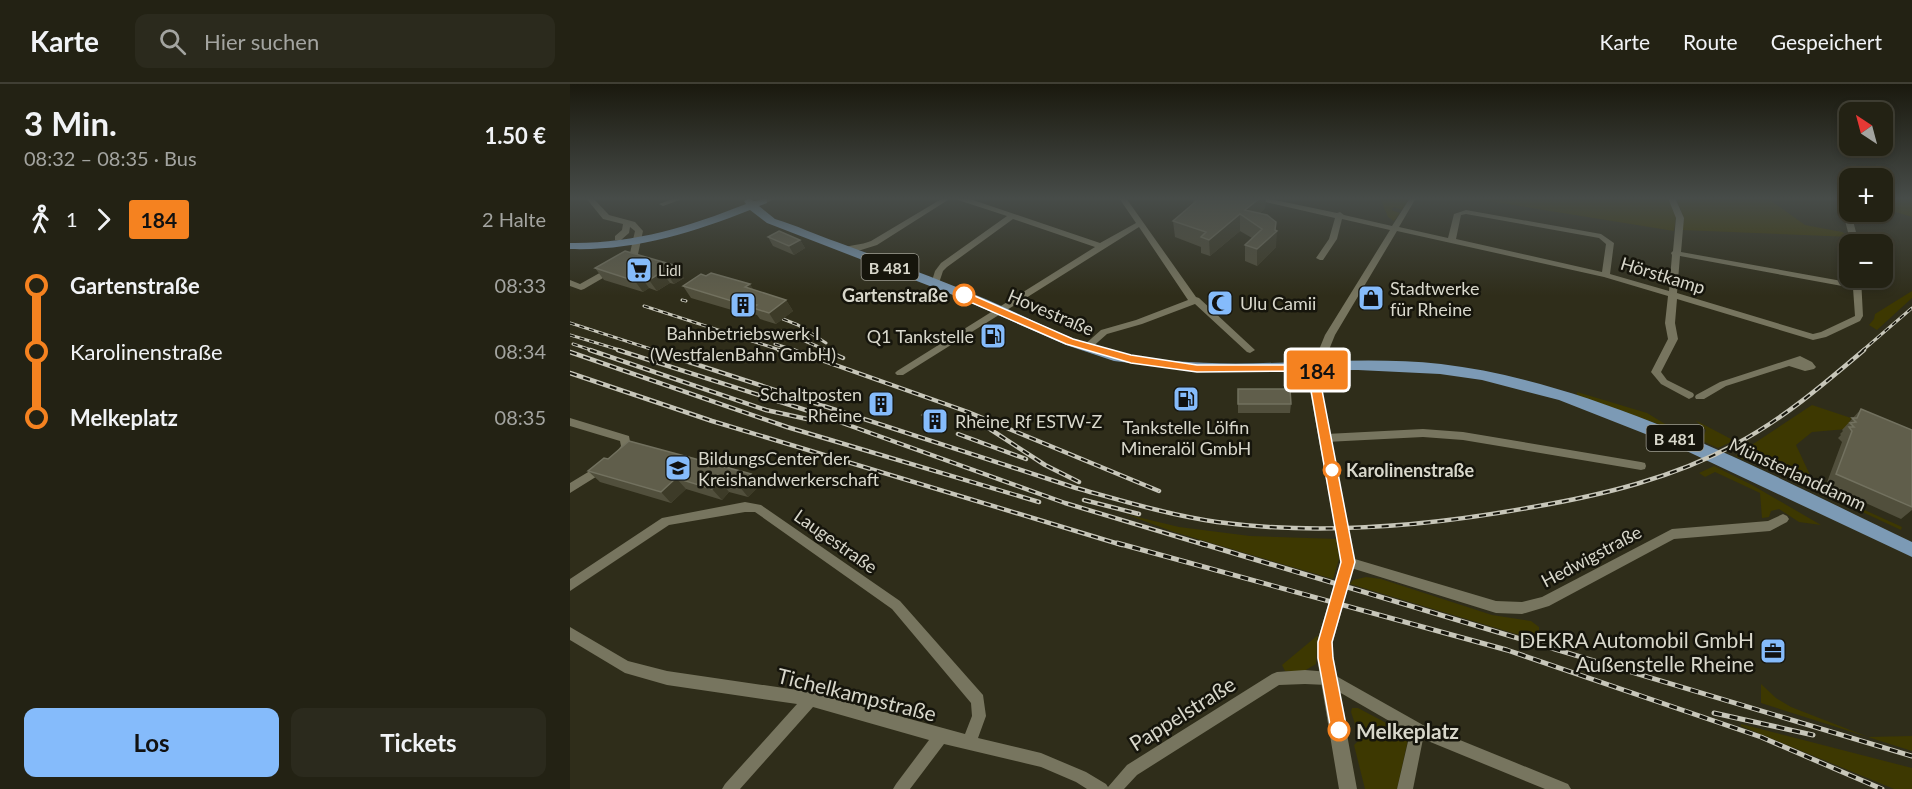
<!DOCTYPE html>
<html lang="de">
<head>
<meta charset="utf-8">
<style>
	:root { --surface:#232214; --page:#2b2a1d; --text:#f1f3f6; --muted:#a3a4a0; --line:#403f34; --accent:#85bbfb }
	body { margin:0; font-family:Lato,sans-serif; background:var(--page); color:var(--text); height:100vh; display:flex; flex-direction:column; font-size:22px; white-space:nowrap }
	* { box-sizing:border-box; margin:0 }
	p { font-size:20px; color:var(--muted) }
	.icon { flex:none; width:33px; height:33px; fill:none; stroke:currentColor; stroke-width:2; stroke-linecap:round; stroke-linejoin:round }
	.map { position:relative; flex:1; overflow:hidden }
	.details { display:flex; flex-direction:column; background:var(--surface); width:570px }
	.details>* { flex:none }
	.badge { padding:0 12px; border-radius:4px; font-size:21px; line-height:39px }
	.needle { width:39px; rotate:324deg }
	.fabs { position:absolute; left:1269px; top:18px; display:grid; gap:12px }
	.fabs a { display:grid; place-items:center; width:54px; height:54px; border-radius:12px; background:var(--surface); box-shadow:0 3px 9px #0003,0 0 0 2px var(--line); font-size:30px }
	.map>.badge { position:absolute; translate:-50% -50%; box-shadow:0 0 0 3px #fff }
	.legs { display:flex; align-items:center; gap:9px; height:66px; padding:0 24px; font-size:20px }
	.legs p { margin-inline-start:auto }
	.head { display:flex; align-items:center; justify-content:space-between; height:102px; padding:0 24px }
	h1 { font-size:33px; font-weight:700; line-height:45px }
	.primary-button { display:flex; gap:12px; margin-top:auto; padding:12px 24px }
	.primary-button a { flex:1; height:69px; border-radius:12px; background:var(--accent); color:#111; font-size:24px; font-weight:700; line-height:69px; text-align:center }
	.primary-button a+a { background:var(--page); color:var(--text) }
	ul { padding:0 24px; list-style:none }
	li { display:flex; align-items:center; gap:21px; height:66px; font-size:22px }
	li i { display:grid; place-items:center; width:9px; height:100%; margin:0 8px; background:currentColor }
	li i::after { content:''; width:15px; height:15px; margin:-8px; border:4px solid; border-radius:50%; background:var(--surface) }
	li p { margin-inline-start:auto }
	li:first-child i { background:linear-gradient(#0000 50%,currentColor 0) }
	li:last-child i { background:linear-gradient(currentColor 50%,#0000 0) }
	header { display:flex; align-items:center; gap:36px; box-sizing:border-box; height:84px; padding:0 30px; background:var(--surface); border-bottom:2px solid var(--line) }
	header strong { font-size:28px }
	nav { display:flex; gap:33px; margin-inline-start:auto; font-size:21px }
	.search { width:420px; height:54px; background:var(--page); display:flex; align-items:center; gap:15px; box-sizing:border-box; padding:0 21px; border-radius:12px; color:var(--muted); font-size:22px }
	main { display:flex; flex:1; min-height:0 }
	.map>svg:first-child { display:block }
	.green { fill:#3d3801 }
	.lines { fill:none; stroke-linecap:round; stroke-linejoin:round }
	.minor { fill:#77755f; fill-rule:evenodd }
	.tertiary { fill:#77755f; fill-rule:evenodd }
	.secondary { fill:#77755f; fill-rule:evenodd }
	.primary { fill:#7c9ab5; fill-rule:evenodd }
	.rail-far2-casing { stroke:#c7c6b9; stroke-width:3 }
	.rail-far1-casing { stroke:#c7c6b9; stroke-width:4.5 }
	.rail-casing { stroke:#c7c6b9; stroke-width:5 }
	.rail-far2 { stroke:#16150c; stroke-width:1.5; stroke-dasharray:5; stroke-linecap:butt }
	.rail-far1 { stroke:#16150c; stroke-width:2; stroke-dasharray:7; stroke-linecap:butt }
	.rail { stroke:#16150c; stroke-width:3; stroke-dasharray:8; stroke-linecap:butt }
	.wall { fill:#514f3c }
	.shaded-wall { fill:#3d3b28 }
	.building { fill:#605e4b; stroke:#72715f; stroke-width:1.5 }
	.line-1 { fill:#f58220; stroke:#fff; stroke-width:1.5 }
	.stop-1-dot { fill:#fff; stroke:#f58220; stroke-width:3 }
	.labels { text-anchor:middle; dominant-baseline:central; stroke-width:5; stroke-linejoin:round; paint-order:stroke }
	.far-poi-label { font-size:15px; fill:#d8d7cb; stroke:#16150c; text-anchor:start }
	.shield { fill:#16150c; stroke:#9e9d92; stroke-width:1.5 }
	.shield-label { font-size:16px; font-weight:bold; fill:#d8d7cb }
	.street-label { font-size:18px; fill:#d8d7cb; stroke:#16150c }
	.poi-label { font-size:18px; fill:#d8d7cb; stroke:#16150c; text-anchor:start }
	.stop-label { font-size:18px; font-weight:bold; fill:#d8d7cb; stroke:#16150c; text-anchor:end }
	.near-poi-label { font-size:21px; fill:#d8d7cb; stroke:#16150c; text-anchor:end }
	.near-street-label { font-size:21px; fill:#d8d7cb; stroke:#16150c }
	.near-stop-label { font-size:21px; font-weight:bold; fill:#d8d7cb; stroke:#16150c; text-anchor:start }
</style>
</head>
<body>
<header>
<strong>Karte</strong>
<div class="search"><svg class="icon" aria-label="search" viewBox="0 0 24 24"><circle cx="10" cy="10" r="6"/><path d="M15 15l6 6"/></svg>Hier suchen</div>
<nav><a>Karte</a><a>Route</a><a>Gespeichert</a></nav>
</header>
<main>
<section class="details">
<div class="head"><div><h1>3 Min.</h1><p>08:32 – 08:35 · Bus</p></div><b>1.50 €</b></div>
<div class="legs"><svg class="icon" aria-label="walk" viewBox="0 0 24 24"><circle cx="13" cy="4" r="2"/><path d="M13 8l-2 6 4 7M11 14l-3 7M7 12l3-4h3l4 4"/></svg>1<svg class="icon" aria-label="forward" viewBox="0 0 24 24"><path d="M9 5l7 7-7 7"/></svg><b class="badge" style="background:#f58220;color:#111">184</b><p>2 Halte</p></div>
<ul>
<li><i style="color:#f58220"></i><b>Gartenstraße</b><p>08:33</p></li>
<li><i style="color:#f58220"></i><span>Karolinenstraße</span><p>08:34</p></li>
<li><i style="color:#f58220"></i><b>Melkeplatz</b><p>08:35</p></li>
</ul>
<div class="primary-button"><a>Los</a><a>Tickets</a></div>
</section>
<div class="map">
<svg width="1342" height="705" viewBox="0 0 1342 705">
	<rect width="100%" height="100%" fill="#2f2d1a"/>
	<!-- green -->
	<path class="green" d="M810,114H840L832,126L824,123L821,126L830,129L824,137L818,133Z
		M900,114H1101L1106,133L1104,147Z
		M1106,114H1197L1235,141L1272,148L1282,153L1112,146L1114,135Z
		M1312,114H1342V133L1313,124Z
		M1342,207V214L1307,246L1299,241L1304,235L1305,230Z
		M1007,308L1077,329L1105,346L1007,311Z
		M1242,321L1281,334L1277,345L1242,348L1226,361L1246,404L1332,443L1331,446L1213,391L1165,372Z
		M1125,336L1161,355L1163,357L1148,364L1132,357L1136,346Z
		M1144,382L1182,401L1251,441L1229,438L1209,425L1201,427L1199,433L1192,434L1190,409L1145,388L1135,393L1129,389Z
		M555,430L609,443L680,452L768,455L769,475L763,495L604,448Z
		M796,493L811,495L922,531L961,537L969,543V557L780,500L783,496Z
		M748,551L746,580L734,587H715L712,581Z
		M1191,600L1206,614L1221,623L1298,653L1342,652V667L1191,619Z
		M782,624H788L839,651L827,705H795L784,661L793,652L789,643H786L781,628Z
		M1171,640L1342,684V705H1324L1171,642Z"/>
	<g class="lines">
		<!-- minor -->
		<path class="minor" d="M16,114H23L39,131L65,138L73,147L68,170L58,179H52L51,177L60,169L65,147L60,143L59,149L51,156H45V152L52,146L53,140L33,135Z
			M105,114H115L93,122L89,120Z
			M373,114H381L307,161L291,166L275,167L271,165C277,161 292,161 301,157Z
			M388,114H397L530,159L566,139L549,114H556L626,213L629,214L685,266L680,269L677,268L625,220L572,240L537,250L519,266H513L511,264L513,262L531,246L566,236L618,216L569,143L333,291H327L325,289L327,287L525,163L443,135L377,183L373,187L368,202H362L361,200L365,187L371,179L437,132L388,116Z
			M684,114H695L767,129L770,128L774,131L822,142L840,114H846L829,143L878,154L884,130L896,126L1031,150L1044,159L1040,190L1099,207L1102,171L1101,169L1103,167L1106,134L1098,114H1105L1114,134L1111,168L1283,199V194H1291L1293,232L1290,237L1256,253L1243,256L1107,215L1105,239L1108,255L1091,288L1097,296L1123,309L1124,311L1123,313L1119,315L1091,300L1081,288L1098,255L1095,239L1098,212L1034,193L827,147L765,251L752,283L747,286L742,283L755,251L820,146L772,135L767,155L753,176H750L746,174L759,155L765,134L687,116ZM896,130L1029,154L1036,160L1032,188L886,155L891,131ZM1110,172L1283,204L1285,232L1251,248L1243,250L1107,209Z
			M1271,115L1278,117L1289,160H1281L1270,117Z
			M42,182L45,183V187L14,205L11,206L0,202V196L10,200Z
			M1230,272L1242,278L1246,283L1244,285L1235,287L1219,282L1156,302L1134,315H1126L1125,313L1126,311L1150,298Z
			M0,334L59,352L61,363L54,373H46L45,370L51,362L50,357L0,342Z
			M853,345L893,348L1071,378L1075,379L1076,382L1075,385L1071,386L893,356L853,353L756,358L751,354L756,350Z
			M33,379L37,380L38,383L37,386L0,409V399Z
			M175,418L191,421L330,517L413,611L416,632L408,654L471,669L516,688L536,700L538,703L557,681L702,590L707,588L735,586L759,588L853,641L998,700L1001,705H975L853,655L843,705H827L840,649L757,601L735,600L709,601L567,691L554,705H517L506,698L471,683L374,660L340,705H323L326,700L359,656L243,623L170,705H152L155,700L227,620L97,601L55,589L0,556V543L58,577L97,587L241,608L395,650L402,632L401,619L322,525L185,428H175L99,441L0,507V495L92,434Z
			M1213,430L1217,432L1219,435L1217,438L1200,447L1104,455L979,522L952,530L926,529L778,483L774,482L772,478L774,474L778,473L926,517L952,518L972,513L1102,445L1198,437Z"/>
		<!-- tertiary -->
		<path class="tertiary" d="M747,279L752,283L751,301L785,478L763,558V574L787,705H769L747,574V558L771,478L739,301L742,283Z"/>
		<!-- secondary -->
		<path class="secondary" d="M194,114H207L196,119H190V115Z"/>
		<!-- primary -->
		<path class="primary" d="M179,114L184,117L197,115V119L189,122L205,135C226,141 246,151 267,158C318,177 369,195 418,216C459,234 498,256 541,267C649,293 762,268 871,280C1031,299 1197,389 1342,458V473L1106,362L989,316L912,296L870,290L788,286L625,287L544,277L496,261L383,211L197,139L180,126C122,149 64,167 0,165V159C62,160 118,143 176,120L174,117Z"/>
		<!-- rail-far2 casing -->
		<g class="rail-far2-casing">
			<path id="rail-far2" d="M112,216L116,217
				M74,222L213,267
				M213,235L228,241L256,259
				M0,239L87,267
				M212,247L258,267
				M0,251L53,267
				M3,260L24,267
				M205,260L227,267
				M1292,267L1342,224"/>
		</g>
		<!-- rail-far1 casing -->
		<g class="rail-far1-casing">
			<path id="rail-far1" d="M20,266L196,326L237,335
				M48,266L242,328L495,419L635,461
				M82,266L506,404C553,417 599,431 647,438C752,452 860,442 963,423C1033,411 1103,394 1166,360C1213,335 1254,300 1294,266
				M209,266L213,267
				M223,266L398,328L589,407
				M254,266L273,274
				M0,268L217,343L469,418
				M0,289L142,337L552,461
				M406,336L475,381L509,398
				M388,350L456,375
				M514,416L569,430"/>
		</g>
		<!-- rail casing -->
		<g class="rail-casing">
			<path id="rail" d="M547,459L937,566L1191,653L1312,705
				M630,459L1342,672
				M1144,629L1243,651"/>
		</g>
		<!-- rail-far2 -->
		<use href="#rail-far2" class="rail-far2"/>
		<!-- rail-far1 -->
		<use href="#rail-far1" class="rail-far1"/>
		<!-- rail -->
		<use href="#rail" class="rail"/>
	</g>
	<!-- wall -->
	<path class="wall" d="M623,114H696L695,124L690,129L705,146L706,163L687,182L675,177V161L682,154L670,147L640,172L631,169V163L605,153L603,137L623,120Z
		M198,153L230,156L235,164L224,171L203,162Z
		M55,167L114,194L104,200L100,199L87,207L79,204L73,208L34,196L25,184Z
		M136,192L180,200L183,206L216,216L223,227L206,240L190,235L187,231L175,227L172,229L121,214L113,202Z
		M668,305L721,320L720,329H668Z
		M1291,325L1342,346V426L1331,435L1256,401L1272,358L1268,354L1271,351L1270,350L1273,347L1272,346Z
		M352,331L375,337L371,342L355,337Z
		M34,374L190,401L178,413L159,408L152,416L116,405L101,419L30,398L18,387Z"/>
	<!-- shaded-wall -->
	<path class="shaded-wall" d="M690,114H696L695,124L681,137L675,126Z
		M670,130V147L640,172L639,156Z
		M706,138L705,148L707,147L706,163L687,182V165Z
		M230,156L235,164L224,171L219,162Z
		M107,182L114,194L104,200L96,189Z
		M92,188L100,199L87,207L79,196Z
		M71,193L79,204L73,208L65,197Z
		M180,200L187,212L175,203Z
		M168,215L175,227L172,229L165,218Z
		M216,216L223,227L206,240L199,229Z
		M373,331L375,337L371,342L368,337Z
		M181,390L190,401L178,413L169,402Z
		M106,394L116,405L101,419L91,408Z
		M150,397L159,408L152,416L142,405Z"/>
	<!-- building -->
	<path class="building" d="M630,114H690L675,126L697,131L706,138L705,146L707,147L687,165L675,161L692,145L670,130L639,156L631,153L636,148L603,137Z
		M209,147L230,156L219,162L198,153Z
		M55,167L107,182L96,189L92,188L79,196L71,193L65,197L25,184Z
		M141,189L180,200L175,203L216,216L199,229L183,224L187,221L168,215L165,218L113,202L131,190L136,192Z
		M668,305H720L721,320H668Z
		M1291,325L1342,346V423L1266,390L1282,347L1279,343H1284L1280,339L1286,338L1282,334H1287Z
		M357,326L373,331L368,337L352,331Z
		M59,357L181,390L169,402L150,397L142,405L106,394L91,408L18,387L34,374L38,375Z"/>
	<!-- sky -->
	<linearGradient id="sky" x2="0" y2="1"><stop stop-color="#1a190e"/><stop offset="0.54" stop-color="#474c49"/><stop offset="1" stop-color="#474c49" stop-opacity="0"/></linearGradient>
	<rect width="1342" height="212" fill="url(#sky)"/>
	<!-- line-1 -->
	<path class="line-1" d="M391,209H398L503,255L561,271L627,281H751V301L785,478L762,558L763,574L777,646L774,652L769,654L763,652L761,646L748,574V558L771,478L740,301L741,287L627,288L561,279L496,260L391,214Z"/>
	<!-- icons -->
	<defs>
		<g id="supermarket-square" transform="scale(1.35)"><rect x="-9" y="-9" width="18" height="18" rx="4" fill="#85bbfb" stroke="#16150c"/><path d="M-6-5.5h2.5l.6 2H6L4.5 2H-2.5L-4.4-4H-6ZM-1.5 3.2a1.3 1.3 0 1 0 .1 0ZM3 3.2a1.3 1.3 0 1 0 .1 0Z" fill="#111"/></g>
		<g id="shop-square" transform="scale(1.35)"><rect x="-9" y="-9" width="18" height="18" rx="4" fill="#85bbfb" stroke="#16150c"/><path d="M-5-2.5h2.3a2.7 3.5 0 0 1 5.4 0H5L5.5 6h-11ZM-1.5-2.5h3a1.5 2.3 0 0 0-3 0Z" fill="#111"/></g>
		<g id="mosque-square" transform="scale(1.35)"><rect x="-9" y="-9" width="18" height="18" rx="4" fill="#85bbfb" stroke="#16150c"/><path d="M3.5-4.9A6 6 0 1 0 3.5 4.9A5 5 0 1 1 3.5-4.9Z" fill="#111"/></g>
		<g id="building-square" transform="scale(1.35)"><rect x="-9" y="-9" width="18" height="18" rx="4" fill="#85bbfb" stroke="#16150c"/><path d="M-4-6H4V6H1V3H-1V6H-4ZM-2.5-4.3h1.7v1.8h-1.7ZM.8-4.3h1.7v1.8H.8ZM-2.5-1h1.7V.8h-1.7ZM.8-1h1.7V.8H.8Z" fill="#111"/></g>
		<g id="fuel-square" transform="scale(1.35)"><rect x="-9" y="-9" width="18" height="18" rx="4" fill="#85bbfb" stroke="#16150c"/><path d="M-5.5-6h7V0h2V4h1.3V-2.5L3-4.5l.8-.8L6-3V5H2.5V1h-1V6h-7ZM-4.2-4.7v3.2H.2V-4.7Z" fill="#111"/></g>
		<g id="school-square" transform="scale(1.35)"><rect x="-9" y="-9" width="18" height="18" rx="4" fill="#85bbfb" stroke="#16150c"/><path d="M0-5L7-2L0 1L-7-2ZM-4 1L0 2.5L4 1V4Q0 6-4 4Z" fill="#111"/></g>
		<g id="office-square" transform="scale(1.35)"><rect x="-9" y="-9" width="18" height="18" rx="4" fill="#85bbfb" stroke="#16150c"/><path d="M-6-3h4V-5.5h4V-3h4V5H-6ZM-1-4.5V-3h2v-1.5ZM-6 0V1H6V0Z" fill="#111"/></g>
	</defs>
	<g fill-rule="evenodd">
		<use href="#supermarket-square" x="69" y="186"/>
		<use href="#shop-square" x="801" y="214"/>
		<use href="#mosque-square" x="650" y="219"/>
		<use href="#building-square" x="173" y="221"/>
		<use href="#fuel-square" x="423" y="252"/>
		<use href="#fuel-square" x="616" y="315"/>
		<use href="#building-square" x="311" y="320"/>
		<use href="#building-square" x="365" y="337"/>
		<use href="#school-square" x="108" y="384"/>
		<use href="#office-square" x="1203" y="567"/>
	</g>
	<!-- markers -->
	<g class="stop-1-dot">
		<circle cx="394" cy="211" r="10"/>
		<circle cx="762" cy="386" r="8"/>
		<circle cx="769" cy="646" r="10"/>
	</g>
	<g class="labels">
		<!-- far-poi labels -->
		<g class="far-poi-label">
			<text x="88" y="186">Lidl</text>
		</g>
		<!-- shield labels -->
		<g class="shield">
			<rect x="291.5" y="170" width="57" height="26" rx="4.5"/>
			<rect x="1076.5" y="341" width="57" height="26" rx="4.5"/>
		</g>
		<g class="shield-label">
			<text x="320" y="183">B 481</text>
			<text x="1105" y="354">B 481</text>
		</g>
		<!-- street labels -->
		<g class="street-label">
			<text transform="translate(1093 191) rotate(17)">Hörstkamp</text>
			<text transform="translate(481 228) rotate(23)">Hovestraße</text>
			<text transform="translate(1228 390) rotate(25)">Münsterlanddamm</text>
			<text transform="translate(266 457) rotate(35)">Laugestraße</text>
			<text transform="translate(1021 472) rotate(-28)">Hedwigstraße</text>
		</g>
		<!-- poi labels -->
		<g class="poi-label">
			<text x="820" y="204">Stadtwerke<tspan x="820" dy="21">für Rheine</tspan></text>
			<text x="670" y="219">Ulu Camii</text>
			<text x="173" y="249" text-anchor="middle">Bahnbetriebswerk I<tspan x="173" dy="21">(WestfalenBahn GmbH)</tspan></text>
			<text x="404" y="252" text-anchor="end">Q1 Tankstelle</text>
			<text x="292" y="310" text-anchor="end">Schaltposten<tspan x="292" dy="21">Rheine</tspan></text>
			<text x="385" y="337">Rheine Rf ESTW-Z</text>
			<text x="616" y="343" text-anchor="middle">Tankstelle Lölfin<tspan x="616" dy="21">Mineralöl GmbH</tspan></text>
			<text x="128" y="374">BildungsCenter der<tspan x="128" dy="21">Kreishandwerkerschaft</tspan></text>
		</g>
		<!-- stop labels -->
		<g class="stop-label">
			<text x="378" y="211">Gartenstraße</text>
			<text x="776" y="386" text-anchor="start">Karolinenstraße</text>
		</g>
		<!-- near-poi labels -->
		<g class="near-poi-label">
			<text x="1184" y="555">DEKRA Automobil GmbH<tspan x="1184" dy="24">Außenstelle Rheine</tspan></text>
		</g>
		<!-- near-street labels -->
		<g class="near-street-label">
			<text transform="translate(287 610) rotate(14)">Tichelkampstraße</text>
			<text transform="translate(612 629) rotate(-32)">Pappelstraße</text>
		</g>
		<!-- near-stop labels -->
		<g class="near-stop-label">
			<text x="786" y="646">Melkeplatz</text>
		</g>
	</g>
</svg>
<div class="fabs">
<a><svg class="needle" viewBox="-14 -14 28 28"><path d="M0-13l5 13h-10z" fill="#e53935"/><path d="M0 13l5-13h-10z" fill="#a3a4a0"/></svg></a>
<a>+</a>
<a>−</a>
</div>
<b class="badge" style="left:747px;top:286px;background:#f58220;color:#111">184</b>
</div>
</main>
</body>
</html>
